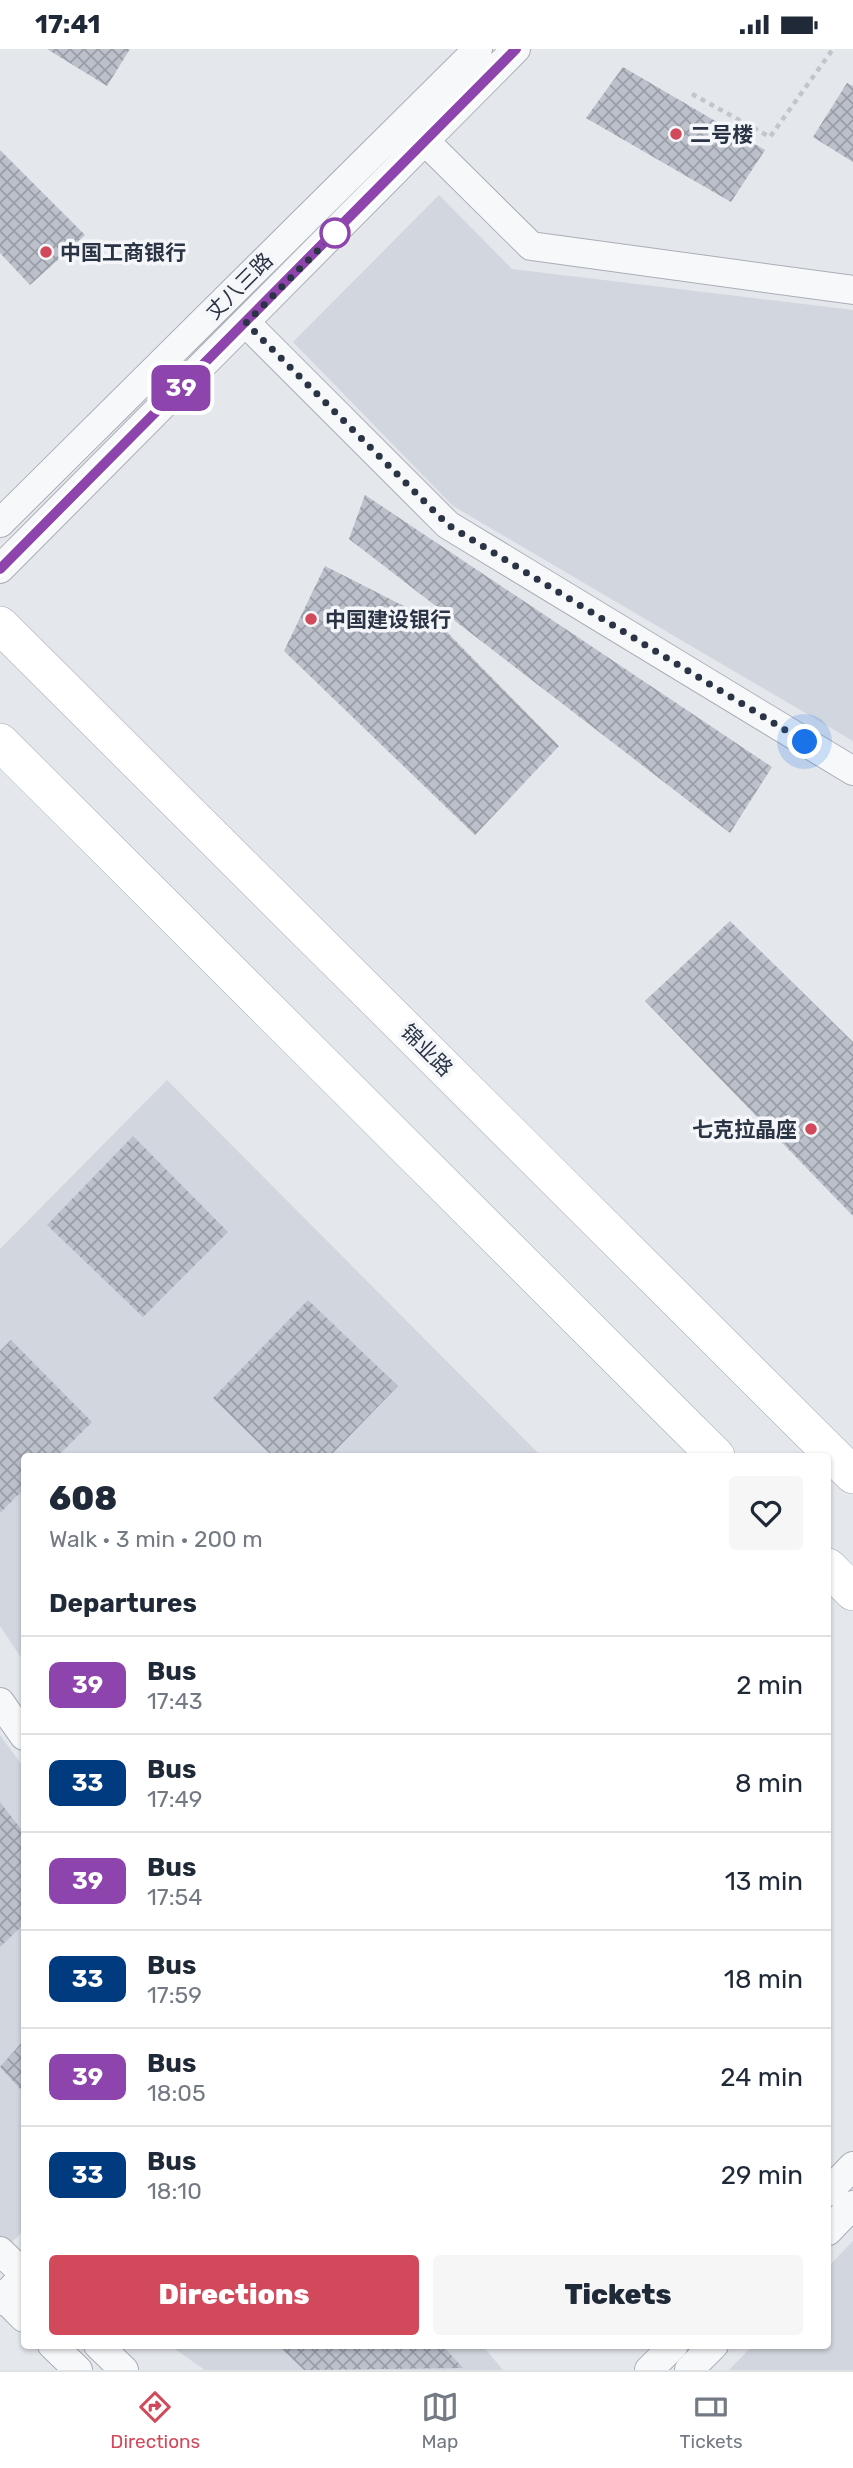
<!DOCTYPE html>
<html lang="en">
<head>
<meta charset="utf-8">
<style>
	:root { --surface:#fff; --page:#f6f6f7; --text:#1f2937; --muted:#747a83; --line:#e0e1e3; --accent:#d1495b }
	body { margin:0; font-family:Rubik,"Noto Sans SC",sans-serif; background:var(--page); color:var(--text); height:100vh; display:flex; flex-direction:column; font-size:26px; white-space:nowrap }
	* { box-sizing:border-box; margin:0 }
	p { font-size:23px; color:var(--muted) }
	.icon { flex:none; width:38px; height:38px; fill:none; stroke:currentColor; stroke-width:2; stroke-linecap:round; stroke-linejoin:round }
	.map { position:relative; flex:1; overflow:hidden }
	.sheet { position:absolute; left:21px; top:1404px; width:810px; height:896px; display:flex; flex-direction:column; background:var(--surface); border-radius:7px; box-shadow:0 2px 5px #0004 }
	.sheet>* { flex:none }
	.badge { padding:0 14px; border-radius:10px; font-size:24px; line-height:46px }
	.you { position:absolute; width:35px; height:35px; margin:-18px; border:5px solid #fff; border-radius:50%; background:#1a73e8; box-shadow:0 0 0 10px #1a73e833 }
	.map>.badge { position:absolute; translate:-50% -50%; box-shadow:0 0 0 4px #fff }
	h2 { padding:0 28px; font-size:26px; line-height:63px }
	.round { display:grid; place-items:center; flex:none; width:74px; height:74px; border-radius:7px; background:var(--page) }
	.summary { display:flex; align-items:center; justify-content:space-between; height:119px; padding:0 28px }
	h1 { font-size:33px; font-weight:800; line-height:52px }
	.button { display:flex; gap:14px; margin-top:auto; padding:14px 28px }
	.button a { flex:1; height:80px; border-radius:7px; background:var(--accent); color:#fff; font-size:28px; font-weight:800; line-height:80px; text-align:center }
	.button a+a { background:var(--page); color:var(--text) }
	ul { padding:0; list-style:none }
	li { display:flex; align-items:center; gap:21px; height:98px; padding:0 28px; border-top:2px solid var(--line) }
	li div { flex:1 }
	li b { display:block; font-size:26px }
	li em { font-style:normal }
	li .badge { min-width:77px; font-weight:700; text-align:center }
	.status { display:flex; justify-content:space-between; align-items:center; height:49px; padding:0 35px; background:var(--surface); direction:ltr }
	.status svg { height:19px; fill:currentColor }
	.tabs { display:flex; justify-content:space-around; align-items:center; height:98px; border-top:2px solid var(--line); background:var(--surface); font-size:19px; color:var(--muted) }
	.tabs a { display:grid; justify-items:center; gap:4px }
	.tabs .active { color:var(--accent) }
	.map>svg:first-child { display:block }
	.built { fill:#d2d6de }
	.building { fill:url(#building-cross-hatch) }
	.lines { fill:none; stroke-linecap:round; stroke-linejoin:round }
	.minor-casing { stroke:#a9aeb7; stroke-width:30 }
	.major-casing { stroke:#a3abb8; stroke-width:38 }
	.path { stroke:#c2c5cb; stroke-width:4.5; stroke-dasharray:5 5; stroke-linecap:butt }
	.minor { stroke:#f7f8fa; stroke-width:28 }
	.major { stroke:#fff; stroke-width:37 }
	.line-casing { stroke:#fff; stroke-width:16 }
	.line { stroke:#8e44ad; stroke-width:10 }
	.walk { stroke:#2b3445; stroke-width:7; stroke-dasharray:0 12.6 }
	.poi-dot { fill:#d1495b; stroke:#f4f6f9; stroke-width:2.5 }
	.stop-dot { fill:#fff; stroke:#8e44ad; stroke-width:3.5 }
	.labels { text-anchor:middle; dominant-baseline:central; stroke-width:7; stroke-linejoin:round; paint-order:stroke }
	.poi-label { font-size:21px; font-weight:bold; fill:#2b3445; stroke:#f4f6f9; text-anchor:start }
	.street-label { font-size:21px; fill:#2b3445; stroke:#f4f6f9 }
</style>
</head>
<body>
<div class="status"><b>17:41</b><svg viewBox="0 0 49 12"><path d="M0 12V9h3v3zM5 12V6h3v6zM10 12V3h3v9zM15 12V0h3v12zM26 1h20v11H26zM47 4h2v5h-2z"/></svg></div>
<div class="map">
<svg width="853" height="2321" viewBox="0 0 853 2321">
	<defs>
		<pattern id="building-cross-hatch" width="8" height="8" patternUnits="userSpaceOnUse" patternTransform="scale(1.75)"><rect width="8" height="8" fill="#bbc0ca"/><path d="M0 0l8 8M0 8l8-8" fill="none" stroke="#989da6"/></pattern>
	</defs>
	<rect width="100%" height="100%" fill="#e4e7ec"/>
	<!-- built -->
	<path class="built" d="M439,146L512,220L853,261V692L453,457L293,293Z
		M167,1031L541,1407H24V1613L0,1577V1200Z
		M0,1686L24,1719V2181L0,2206Z
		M853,2192V2321H729L753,2296H828V2218Z
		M169,2296H482L503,2321H205Z"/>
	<!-- building -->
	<path class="building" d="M47,0H130L107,37Z
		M623,18L765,101L731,153L586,69Z
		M847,34L853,37V113L813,88Z
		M0,101L85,186L30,236L0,204Z
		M365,446L772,718L730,784L349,490Z
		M325,517L439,575L559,697L475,786L284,602Z
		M730,872L853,993V1167L645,952Z
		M133,1087L228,1183L143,1268L47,1176Z
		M308,1251L398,1337L330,1407H272L213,1349Z
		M11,1291L92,1373L58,1407H24V1440L0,1464V1302Z
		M0,1753L24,1784V1875L0,1898Z
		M24,1991V2044L0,2018Z
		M278,2296H442L463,2319L304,2321Z"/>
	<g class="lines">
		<!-- minor casing -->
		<g class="minor-casing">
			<path id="minor" d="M425,92L531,197L853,241
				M246,274L448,476L853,722
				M0,474L478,0
				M0,520L516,0
				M0,1653L24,1687
				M828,2143L853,2117
				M828,2182L853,2156
				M0,2202L24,2225
				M0,2245L24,2269
				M0,2252L24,2227
				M52,2296L78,2321
				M98,2296L124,2321
				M649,2321L674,2296
				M689,2321L714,2296"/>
		</g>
		<!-- major casing -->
		<g class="major-casing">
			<path id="major" d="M0,576L853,1426
				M0,693L716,1407
				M828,1518L853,1543"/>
		</g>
		<!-- path -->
		<path class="path" d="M692,45L770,88L833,0"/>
		<!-- minor -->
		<use href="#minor" class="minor"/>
		<!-- major -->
		<use href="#major" class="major"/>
	</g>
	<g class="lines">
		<!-- line casing -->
		<g class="line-casing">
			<path id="line" d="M0,520L516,0"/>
		</g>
		<!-- line -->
		<use href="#line" class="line"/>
		<!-- walk -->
		<path class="walk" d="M335,184L246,274L448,476L805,693"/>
	</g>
	<!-- markers -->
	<g class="poi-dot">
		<circle cx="676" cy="85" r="7"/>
		<circle cx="46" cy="203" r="7"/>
		<circle cx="311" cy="570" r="7"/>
		<circle cx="811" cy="1080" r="7"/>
	</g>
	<circle class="stop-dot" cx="335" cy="184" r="14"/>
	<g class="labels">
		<!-- poi labels -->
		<g class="poi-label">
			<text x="690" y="85">二号楼</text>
			<text x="60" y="203">中国工商银行</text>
			<text x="325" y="570">中国建设银行</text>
			<text x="797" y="1080" text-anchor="end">七克拉晶座</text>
		</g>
		<!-- street labels -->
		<g class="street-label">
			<text transform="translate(239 237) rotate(-45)">丈八三路</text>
			<text transform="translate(427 1001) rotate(45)">锦业路</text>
		</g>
	</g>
</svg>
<div class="you" style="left:805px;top:693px"></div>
<b class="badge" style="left:181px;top:339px;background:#8e44ad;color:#fff">39</b>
<section class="sheet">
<div class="summary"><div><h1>608</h1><p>Walk · 3 min · 200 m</p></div><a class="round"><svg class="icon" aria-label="heart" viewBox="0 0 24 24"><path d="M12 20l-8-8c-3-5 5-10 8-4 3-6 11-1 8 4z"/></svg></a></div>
<h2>Departures</h2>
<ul>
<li><span class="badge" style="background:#8e44ad;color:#fff">39</span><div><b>Bus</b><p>17:43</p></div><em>2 min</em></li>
<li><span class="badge" style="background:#003b80;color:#fff">33</span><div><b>Bus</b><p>17:49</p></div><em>8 min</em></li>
<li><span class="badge" style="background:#8e44ad;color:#fff">39</span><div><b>Bus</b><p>17:54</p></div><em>13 min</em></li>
<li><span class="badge" style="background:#003b80;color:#fff">33</span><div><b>Bus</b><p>17:59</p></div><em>18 min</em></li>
<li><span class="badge" style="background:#8e44ad;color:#fff">39</span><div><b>Bus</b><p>18:05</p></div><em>24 min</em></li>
<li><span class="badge" style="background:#003b80;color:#fff">33</span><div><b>Bus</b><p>18:10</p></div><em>29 min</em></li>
</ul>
<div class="button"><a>Directions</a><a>Tickets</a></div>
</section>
</div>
<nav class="tabs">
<a class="active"><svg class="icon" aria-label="directions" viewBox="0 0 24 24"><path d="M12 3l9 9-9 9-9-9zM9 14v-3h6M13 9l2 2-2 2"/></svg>Directions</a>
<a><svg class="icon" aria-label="map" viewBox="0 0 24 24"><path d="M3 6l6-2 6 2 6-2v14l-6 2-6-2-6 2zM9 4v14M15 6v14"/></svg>Map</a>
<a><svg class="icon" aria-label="tickets" viewBox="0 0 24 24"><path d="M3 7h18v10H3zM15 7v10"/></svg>Tickets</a>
</nav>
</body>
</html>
